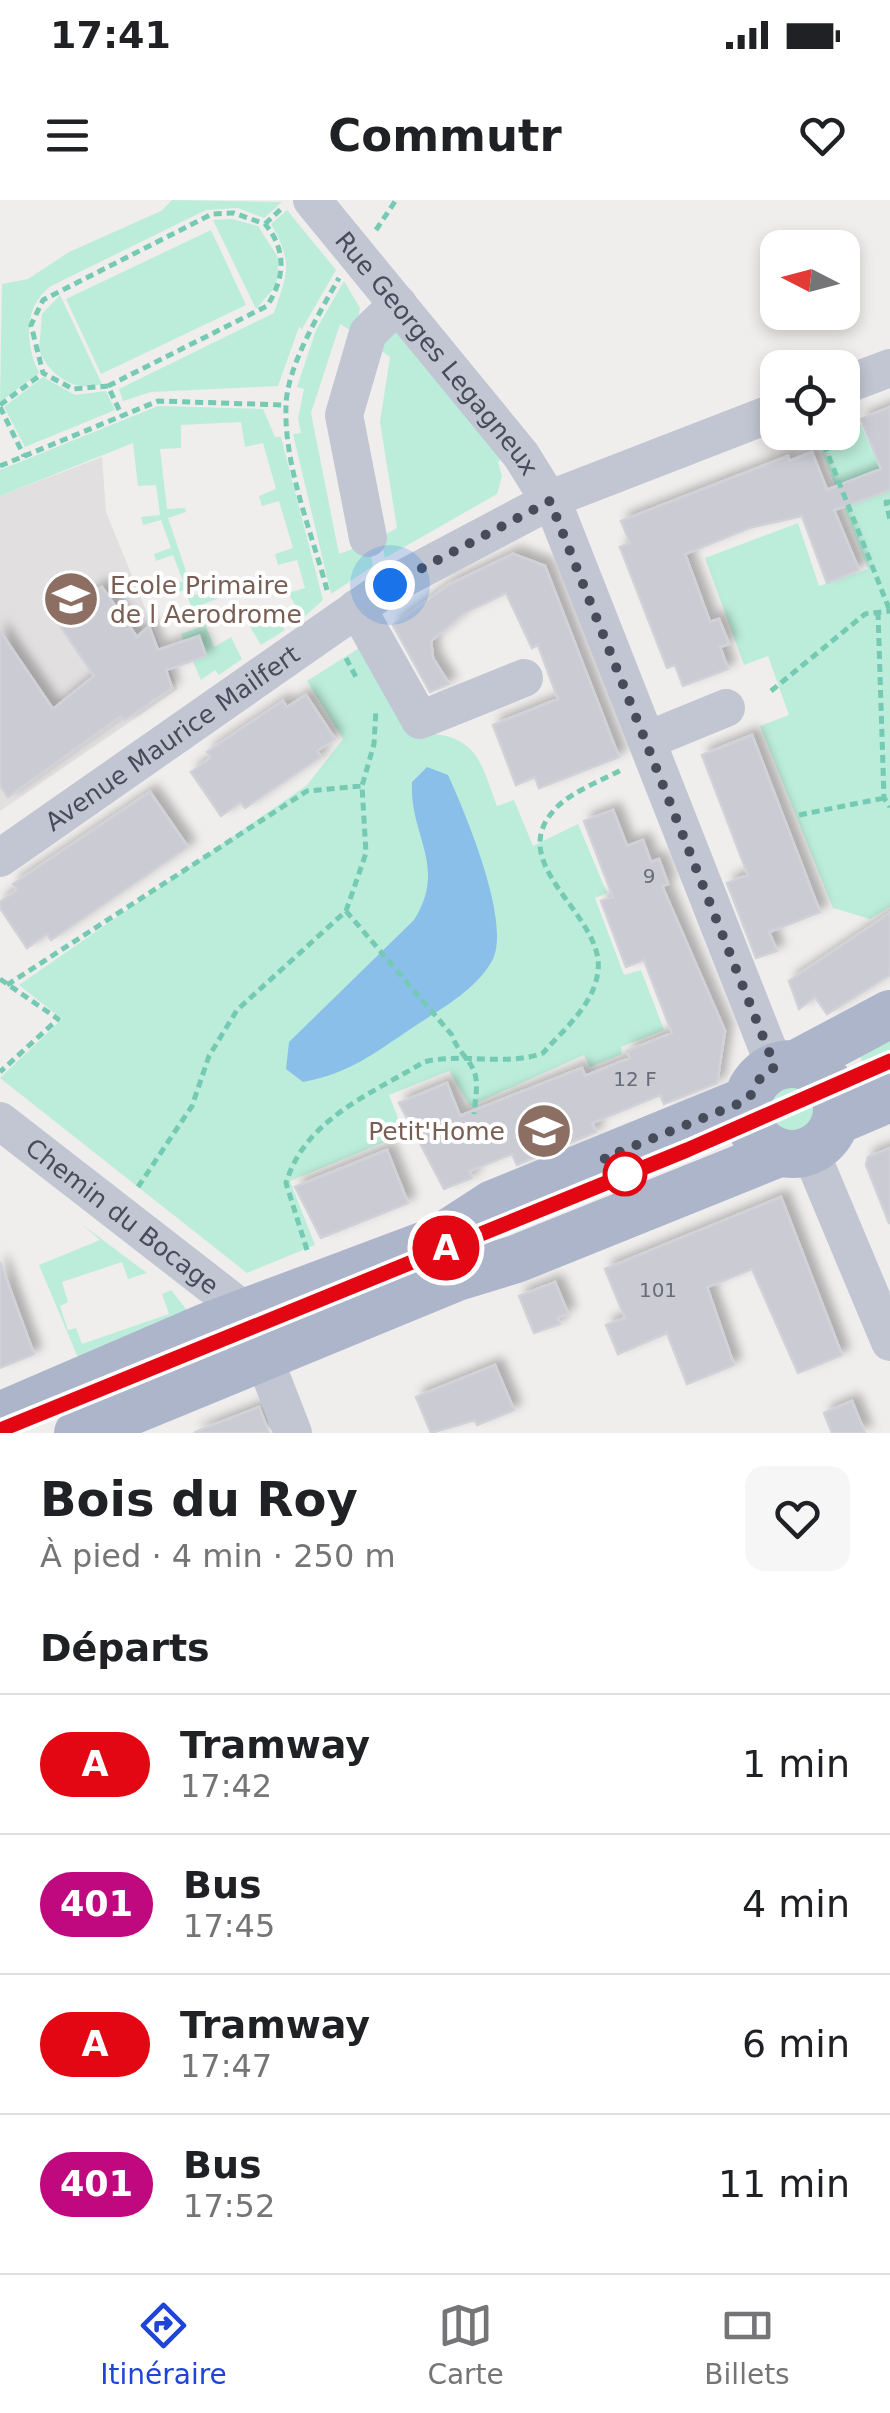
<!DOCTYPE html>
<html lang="fr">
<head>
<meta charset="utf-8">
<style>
	:root { --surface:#fff; --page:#f6f6f6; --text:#202124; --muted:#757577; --line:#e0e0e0; --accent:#1e44d8 }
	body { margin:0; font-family:"DejaVu Sans",sans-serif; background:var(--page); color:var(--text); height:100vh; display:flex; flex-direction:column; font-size:38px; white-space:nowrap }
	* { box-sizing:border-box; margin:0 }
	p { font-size:32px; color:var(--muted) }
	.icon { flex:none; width:55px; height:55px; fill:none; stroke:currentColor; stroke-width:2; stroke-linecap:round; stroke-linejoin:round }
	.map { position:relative; height:1233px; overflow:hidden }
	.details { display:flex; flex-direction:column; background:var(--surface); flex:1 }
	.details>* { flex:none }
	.badge { padding:0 20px; border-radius:32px; font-size:35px; line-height:65px }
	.needle { width:65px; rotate:276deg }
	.tools { position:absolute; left:760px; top:30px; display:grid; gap:20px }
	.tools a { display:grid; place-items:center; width:100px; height:100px; border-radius:20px; background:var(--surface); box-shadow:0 5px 15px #0003; font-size:50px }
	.you { position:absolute; width:50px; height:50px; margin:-25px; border:8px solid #fff; border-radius:50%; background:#1a73e8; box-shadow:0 0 0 15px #1a73e833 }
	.map>.badge { position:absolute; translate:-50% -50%; box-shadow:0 0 0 5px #fff }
	h2 { padding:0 40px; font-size:38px; line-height:90px }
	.round { display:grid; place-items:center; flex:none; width:105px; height:105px; border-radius:20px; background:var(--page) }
	.overview { display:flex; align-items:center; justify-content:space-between; height:170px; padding:0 40px }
	h1 { font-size:48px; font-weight:700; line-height:75px }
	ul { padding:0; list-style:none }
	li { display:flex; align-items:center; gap:30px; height:140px; padding:0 40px; border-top:2px solid var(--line) }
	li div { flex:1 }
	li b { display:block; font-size:38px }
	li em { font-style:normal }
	li .badge { min-width:110px; font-weight:700; text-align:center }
	.status { display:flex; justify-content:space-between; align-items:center; height:70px; padding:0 50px; background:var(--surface); direction:ltr }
	.status svg { height:28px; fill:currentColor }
	header { display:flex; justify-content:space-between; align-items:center; height:130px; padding:0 40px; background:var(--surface); font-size:45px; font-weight:700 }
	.tab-bar { display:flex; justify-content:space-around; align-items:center; height:140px; border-top:2px solid var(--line); background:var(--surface); font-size:28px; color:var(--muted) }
	.tab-bar a { display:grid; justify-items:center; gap:5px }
	.tab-bar .active { color:var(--accent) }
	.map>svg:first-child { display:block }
	.education { fill:#e1dfdf }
	.green { fill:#bcedda }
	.water { fill:#8abfe9 }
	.building { fill:#cacbd3; stroke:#d1d1d8; stroke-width:2.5; filter:url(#shadow) }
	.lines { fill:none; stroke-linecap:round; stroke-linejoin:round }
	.path { stroke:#75cab4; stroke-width:5; stroke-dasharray:8 5; stroke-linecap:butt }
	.minor { stroke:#c1c6d2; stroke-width:38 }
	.major { stroke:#adb5cb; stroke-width:48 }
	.tram { stroke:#afb0b7; stroke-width:2.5 }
	.line-casing { stroke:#fff; stroke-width:22 }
	.line { stroke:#e30613; stroke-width:15 }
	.walk { stroke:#464c5a; stroke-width:10; stroke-dasharray:0 18 }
	.stop-dot { fill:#fff; stroke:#e30613; stroke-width:5 }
	.labels { text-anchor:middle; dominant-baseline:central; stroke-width:8; stroke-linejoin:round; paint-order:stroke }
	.number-label { font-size:20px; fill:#676c78 }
	.street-label { font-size:25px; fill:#464c5a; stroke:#fff }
	.education-label { font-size:25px; fill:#785e54; stroke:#fff; text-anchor:start }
</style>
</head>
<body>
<div class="status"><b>17:41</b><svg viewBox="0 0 49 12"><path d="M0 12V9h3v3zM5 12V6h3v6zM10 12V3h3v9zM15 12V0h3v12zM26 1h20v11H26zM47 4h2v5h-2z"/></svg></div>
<header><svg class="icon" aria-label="menu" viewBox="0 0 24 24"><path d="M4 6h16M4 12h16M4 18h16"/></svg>Commutr<svg class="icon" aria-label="heart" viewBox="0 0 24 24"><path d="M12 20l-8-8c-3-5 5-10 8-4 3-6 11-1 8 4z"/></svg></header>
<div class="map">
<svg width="890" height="1233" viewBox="0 0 890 1233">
	<defs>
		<filter id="shadow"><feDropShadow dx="7" dy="-7" stdDeviation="5" flood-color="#0004"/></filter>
	</defs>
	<rect width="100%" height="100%" fill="#f0eded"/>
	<!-- education -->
	<path class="education" d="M102,257L106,312L178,489L0,611V296Z"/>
	<!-- green -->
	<path class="green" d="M172,0L282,2L264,18L238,8L206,10L51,86C23,106 25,144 39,173L0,202L2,84L28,79L69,52L161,11Z
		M287,10L336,70L302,129L299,127L278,186L151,192L123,201L119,189L274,113C286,76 295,65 271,24Z
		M232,19L258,26L279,59L276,86L256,109L213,20Z
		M211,30L246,105L101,174L66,99Z
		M344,81L360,108L356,134L340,124L311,213L339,354L355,348L370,351L373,366L331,394L293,234L301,233L298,219L304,189L297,187L316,130Z
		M60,95L102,184C74,193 51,176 39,151L42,114Z
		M394,132H399L505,257L498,262L502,276L497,294L385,358L382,345L386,334L397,328L380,222L390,157L376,147Z
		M43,177L75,195L106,191L115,210L25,247L4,207Z
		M158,206L263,209L275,237H281L323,400L303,418L288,393L305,388L297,360L278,365L275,354L293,348L279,301L262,306L259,296L276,289L263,243L245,247L241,222L181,225V248L160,249L167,309L185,308L186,312L168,318L194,395L214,389L217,399L198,406L214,447L231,437L242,459L219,475L215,470L201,480L181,434L199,427L185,390L167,395L165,389L183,381L173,355L156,361L154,354L171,348L161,320L143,325L141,317L160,315L156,285L138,286L133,243L0,296V270Z
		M859,220L890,292V707L870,719L833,708L760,526L789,515L768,456L744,465L705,358L798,323L819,386L868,369L816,237L842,232L843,226Z
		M273,411L285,430L261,445L249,425Z
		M367,443L418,533C476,534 479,557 497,606L514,600L533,646L578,624L607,693L595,698L624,775L641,770L664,830L621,847L622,854L590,867L584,855L470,906L449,871L389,895L404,934L290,981L315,1045L247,1073L0,878L62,819L19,785L307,585L343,539L307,481Z
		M890,829V887L875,893L857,849Z
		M781,882L802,884L813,897V918L798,933L777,931L765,918V897Z
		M80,1023L147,1073L128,1079L122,1062L62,1082L68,1102L60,1106L68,1130L76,1128L82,1144L169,1114L162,1094L171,1090L190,1114L79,1160L39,1065L100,1040Z"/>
	<!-- water -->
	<path class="water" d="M427,567L448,575C465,612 511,721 493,759C477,790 440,809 412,828C373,854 350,873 303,882L286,869L289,842L414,720C448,666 409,635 412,582Z"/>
	<!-- building -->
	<path class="building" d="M890,207V290L834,310L859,370L827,383L802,316L749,328L685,354L710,422L719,419L729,444L720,447L728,469L683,486L675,465L667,468L620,347L630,343L621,321L788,256L789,261L812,252L827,290L881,269L861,219Z
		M513,354L545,366L619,557L539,588L535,577L516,585L493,525L558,499L538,445L532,448L506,393L464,413L431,441L433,458L449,484L430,492L393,425L450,384Z
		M102,387L137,437L149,426L158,450L199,436L206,456L166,470L172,488L125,520L121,516L8,597L0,586V431L53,509L94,476L55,418Z
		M306,495L335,539L317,551L321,557L267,593L245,608L241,602L221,616L191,572L211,558L207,552L283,501L287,507Z
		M752,535L820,712L769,732L777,751L756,758L727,683L748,675L702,555Z
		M150,592L188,647L51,740L47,734L27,748L0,708V702L17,690L13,684Z
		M613,610L627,646L643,640L651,662L659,659L668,684L662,686L725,831L717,883L664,904L660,895L592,923L596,932L517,965L512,954L469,971L472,978L444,989L399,903L447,883L460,916L582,868L585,876L630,858L627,851L672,833L644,760L626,767L601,701L613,697L584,621Z
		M890,713V775L827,814L815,797L799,809L789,781Z
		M890,948V1023H889L866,965L868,957Z
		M387,950L408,1003L321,1038L295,987Z
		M781,997L842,1155L798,1173L752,1069L707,1087L734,1165L687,1184L667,1133L618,1154L606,1125L625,1118L605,1069Z
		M0,1062L34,1154L0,1168Z
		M555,1082L568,1113L557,1118L560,1124L534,1133L519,1096Z
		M495,1165L514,1210L477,1225L475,1220L431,1233L416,1197Z
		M852,1201L865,1233H832L824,1213Z
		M259,1207L269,1233H195V1232Z"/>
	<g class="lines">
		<!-- path -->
		<path class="path" d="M265,24L281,9
			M376,30L396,0
			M108,186L267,106C285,78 287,50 265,24L234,13L212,14L43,100L31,125L43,173L73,189L108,186L122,216
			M0,205L43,173
			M0,207L24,256
			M819,232L890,411
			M0,266L158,201L285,205
			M890,302H886L890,320
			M327,390C312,333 284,267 286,207C286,168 320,112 339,78
			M878,412L884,598L890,607
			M346,458L357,479
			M771,491L865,414L890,411
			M799,615L884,598
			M346,711L452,835C457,851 468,857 474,871C479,883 475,901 474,914
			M0,779L58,819L0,872
			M7,785L307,591L362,586
			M138,987L192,906L209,856L237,810L346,711L366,653L362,586L374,544L376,509
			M307,1050L286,983C305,919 371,894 424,862C462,852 505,867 543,853C564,829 594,805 598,771C605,714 500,664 557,607C573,591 603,580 623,569"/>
		<!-- minor -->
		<g class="minor">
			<path id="s1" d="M312,0L521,255L557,313L775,867"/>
			<path d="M842,186L890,168"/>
			<path d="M368,338L344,215L368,133L398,104"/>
			<path d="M357,408L420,520L524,478"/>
			<path d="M648,540L726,508"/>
			<path id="s2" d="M0,658L391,385L561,295L778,211"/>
			<path id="s3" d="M0,921L246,1112"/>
			<path d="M810,951L890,1142"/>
			<path d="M270,1174L293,1233"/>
		</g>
		<!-- major -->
		<path class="major" d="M747 909a45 45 0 1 1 90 0a45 45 0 1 1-90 0Z
			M796,864L890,814
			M836,921L890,898
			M0,1216L204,1128L436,1041L493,1004L748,900
			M78,1233L457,1077L516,1059L779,953"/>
		<!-- tram -->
		<path class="tram" d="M0,1230L687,949L890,861"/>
	</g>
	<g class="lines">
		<!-- line casing -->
		<g class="line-casing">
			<path id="line" d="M0,1230L687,950L890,861"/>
		</g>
		<!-- line -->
		<use href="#line" class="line"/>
		<!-- walk -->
		<path class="walk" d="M390,385L550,301L775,867L762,875L748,900L604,958L625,974"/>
	</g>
	<!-- icons -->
	<defs>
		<g id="school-disc" transform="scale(2.875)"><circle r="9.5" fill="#8d6e63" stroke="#fff"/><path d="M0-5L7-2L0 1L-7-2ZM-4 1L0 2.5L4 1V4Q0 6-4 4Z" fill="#fff"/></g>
	</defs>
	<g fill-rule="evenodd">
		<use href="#school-disc" x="71" y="399"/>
		<use href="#school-disc" x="544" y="931"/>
	</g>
	<!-- markers -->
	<circle class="stop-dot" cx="625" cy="974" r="20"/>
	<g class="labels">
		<!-- number labels -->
		<g class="number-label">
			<text x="649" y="676">9</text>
			<text x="635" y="879">12 F</text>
			<text x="658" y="1090">101</text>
		</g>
		<!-- street labels -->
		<g class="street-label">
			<text stroke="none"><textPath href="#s1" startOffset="198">Rue Georges Legagneux</textPath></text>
			<text stroke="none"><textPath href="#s2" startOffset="210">Avenue Maurice Mailfert</textPath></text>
			<text stroke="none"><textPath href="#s3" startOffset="155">Chemin du Bocage</textPath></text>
		</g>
		<!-- education labels -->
		<g class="education-label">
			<text x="110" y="385">Ecole Primaire<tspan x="110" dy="29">de l Aerodrome</tspan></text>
			<text x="505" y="931" text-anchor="end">Petit'Home</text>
		</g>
	</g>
</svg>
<div class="tools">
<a><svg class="needle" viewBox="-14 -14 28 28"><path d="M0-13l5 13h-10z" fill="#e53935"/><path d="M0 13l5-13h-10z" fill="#757577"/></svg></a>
<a><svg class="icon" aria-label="locate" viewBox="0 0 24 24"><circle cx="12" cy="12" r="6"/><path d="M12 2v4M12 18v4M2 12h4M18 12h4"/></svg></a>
</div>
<div class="you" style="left:390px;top:385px"></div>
<b class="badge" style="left:446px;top:1048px;background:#e30613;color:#fff">A</b>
</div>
<section class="details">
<div class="overview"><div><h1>Bois du Roy</h1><p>À pied · 4 min · 250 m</p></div><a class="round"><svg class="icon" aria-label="heart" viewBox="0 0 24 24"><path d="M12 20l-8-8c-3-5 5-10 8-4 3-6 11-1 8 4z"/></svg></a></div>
<h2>Départs</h2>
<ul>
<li><span class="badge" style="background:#e30613;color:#fff">A</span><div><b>Tramway</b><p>17:42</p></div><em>1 min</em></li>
<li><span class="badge" style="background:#c0087f;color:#fff">401</span><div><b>Bus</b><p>17:45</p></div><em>4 min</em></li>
<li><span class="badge" style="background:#e30613;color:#fff">A</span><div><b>Tramway</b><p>17:47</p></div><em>6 min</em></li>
<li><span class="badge" style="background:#c0087f;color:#fff">401</span><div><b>Bus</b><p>17:52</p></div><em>11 min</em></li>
</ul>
</section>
<nav class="tab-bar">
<a class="active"><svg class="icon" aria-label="directions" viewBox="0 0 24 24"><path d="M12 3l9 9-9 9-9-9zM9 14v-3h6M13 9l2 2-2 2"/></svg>Itinéraire</a>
<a><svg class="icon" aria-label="map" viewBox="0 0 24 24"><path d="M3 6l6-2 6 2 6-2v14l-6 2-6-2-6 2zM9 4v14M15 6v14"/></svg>Carte</a>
<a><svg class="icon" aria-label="tickets" viewBox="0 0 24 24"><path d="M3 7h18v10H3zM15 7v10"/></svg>Billets</a>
</nav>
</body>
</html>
